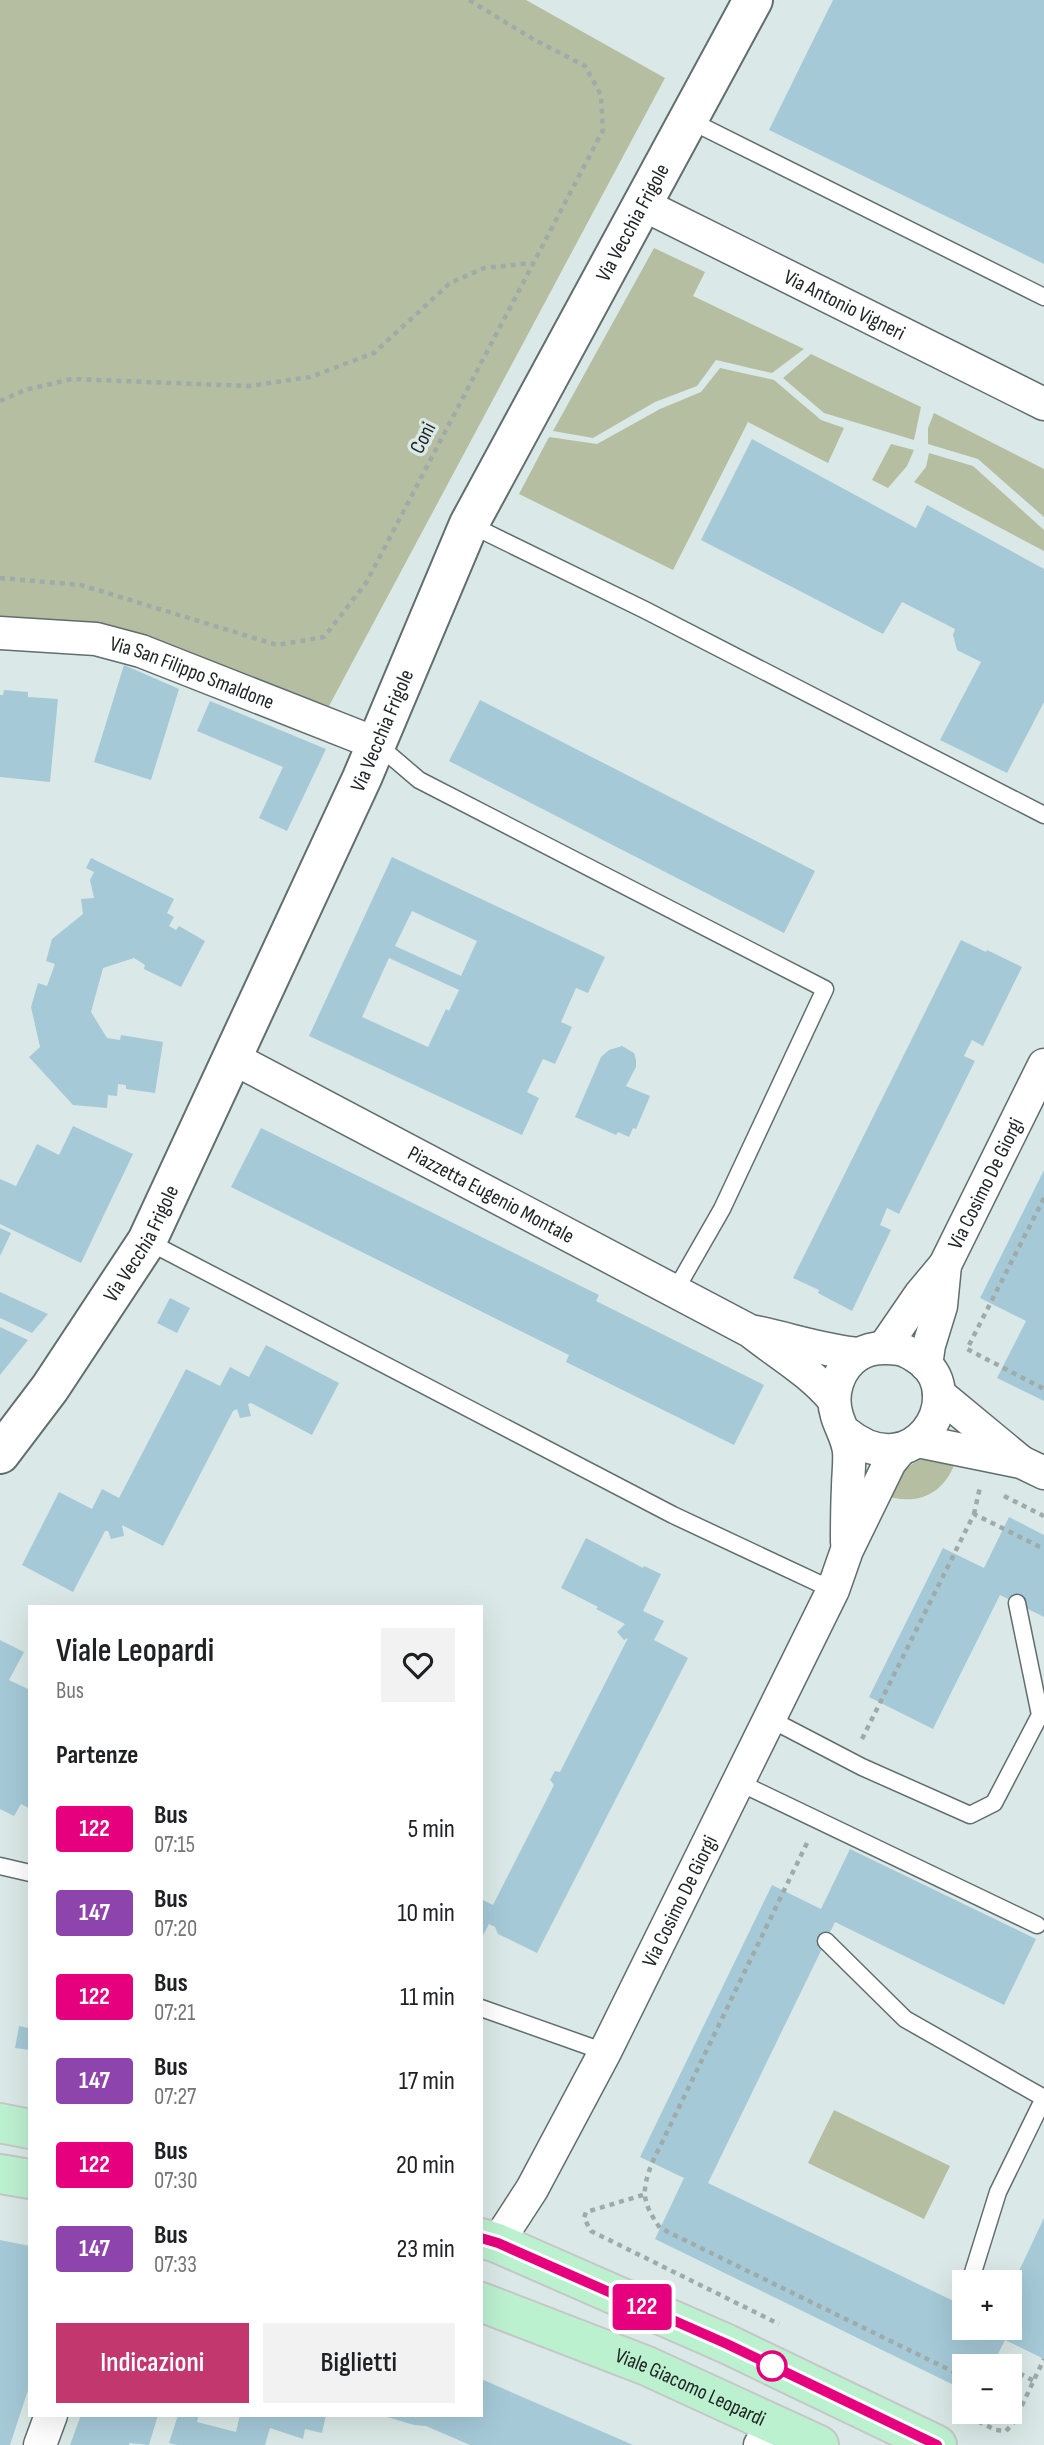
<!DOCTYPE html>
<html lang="it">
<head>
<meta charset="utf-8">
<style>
	:root { --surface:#fff; --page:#f2f2f2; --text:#202124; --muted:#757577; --accent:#c1376e }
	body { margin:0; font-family:"Sofia Sans Condensed",sans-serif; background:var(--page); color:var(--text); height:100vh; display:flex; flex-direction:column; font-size:26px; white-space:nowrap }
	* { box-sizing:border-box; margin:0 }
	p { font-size:23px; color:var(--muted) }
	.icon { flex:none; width:38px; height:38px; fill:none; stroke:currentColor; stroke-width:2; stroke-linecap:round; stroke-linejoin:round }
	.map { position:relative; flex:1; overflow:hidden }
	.sheet { position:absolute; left:28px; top:1605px; width:455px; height:812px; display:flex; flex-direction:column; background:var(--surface); border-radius:0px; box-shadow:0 7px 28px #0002 }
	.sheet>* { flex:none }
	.badge { padding:0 14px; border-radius:5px; font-size:24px; line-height:46px }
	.buttons { position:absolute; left:952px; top:2270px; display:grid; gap:14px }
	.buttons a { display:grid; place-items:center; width:70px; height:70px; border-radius:0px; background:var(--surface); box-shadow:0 7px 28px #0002; font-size:35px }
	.map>.badge { position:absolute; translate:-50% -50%; box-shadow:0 0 0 4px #fff }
	h2 { padding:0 28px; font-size:26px; line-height:63px }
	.round { display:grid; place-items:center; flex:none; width:74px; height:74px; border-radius:0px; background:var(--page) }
	.headline { display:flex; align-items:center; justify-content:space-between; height:119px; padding:0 28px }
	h1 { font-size:33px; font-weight:600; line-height:52px }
	.action { display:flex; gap:14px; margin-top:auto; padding:14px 28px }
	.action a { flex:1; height:80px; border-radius:0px; background:var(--accent); color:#fff; font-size:28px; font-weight:600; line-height:80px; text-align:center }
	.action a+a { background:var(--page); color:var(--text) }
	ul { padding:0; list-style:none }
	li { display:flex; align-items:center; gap:21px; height:84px; padding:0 28px }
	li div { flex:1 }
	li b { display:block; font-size:26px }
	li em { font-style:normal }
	li .badge { min-width:77px; font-weight:700; text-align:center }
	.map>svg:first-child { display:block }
	.green { fill:#b5bea1 }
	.building { fill:#a5c9d7; fill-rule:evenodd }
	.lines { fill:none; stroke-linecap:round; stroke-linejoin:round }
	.service-casing { stroke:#616e6d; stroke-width:19 }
	.minor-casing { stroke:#616e6d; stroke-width:35 }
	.tertiary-casing { stroke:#616e6d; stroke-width:42 }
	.primary-casing { stroke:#c5c7c7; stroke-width:42 }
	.path { stroke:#9faba9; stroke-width:4.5; stroke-dasharray:5 5; stroke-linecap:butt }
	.service { stroke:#fff; stroke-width:16 }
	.minor { stroke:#fff; stroke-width:32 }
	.tertiary { stroke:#fff; stroke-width:38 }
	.primary { stroke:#bcf1d0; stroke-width:38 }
	.line-casing { stroke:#fff; stroke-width:16 }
	.line { stroke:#e6007e; stroke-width:10 }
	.stop-dot { fill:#fff; stroke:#e6007e; stroke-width:3.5 }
	.labels { text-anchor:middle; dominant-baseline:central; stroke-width:7; stroke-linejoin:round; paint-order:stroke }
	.street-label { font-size:21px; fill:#212626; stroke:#dae9e7 }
</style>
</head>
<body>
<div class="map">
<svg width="1044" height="2445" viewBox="0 0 1044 2445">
	<rect width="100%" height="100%" fill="#dae9e7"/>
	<!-- green -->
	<path class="green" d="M0,0H526L665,78L329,706L106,628L0,618Z
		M654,248L705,272L693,296L804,349L772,373L716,360L697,386L655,402L593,438L553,431Z
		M811,354L921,407L914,440L824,413L783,378Z
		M720,368L774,380L821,420L844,428L828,463L748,422L673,570L519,494L549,437L597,444L660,409L701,392Z
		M934,413L1044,469V517L978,459L928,444V428Z
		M891,444L914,450L907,466L888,488L872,480Z
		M929,453L973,466L1044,530V551L914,482L926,467Z
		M923,1459H939L955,1463C944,1492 921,1505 890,1497C898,1479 903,1466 923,1459Z
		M834,2110L950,2166L924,2219L808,2163Z"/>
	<!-- building -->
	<path class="building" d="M833,0H1044V264L769,130Z
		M752,439L916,528L927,505L1044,569V702L1007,773L940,740L981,662L957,650L953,635L955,629L902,602L883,634L701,540Z
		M124,665L179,689L151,780L94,762Z
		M4,690L28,692V697L58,699L50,782L0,777V695H3Z
		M480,700L815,871L784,933L449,761Z
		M210,701L326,749L287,831L259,818L283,767L197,731Z
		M392,857L605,957L588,993L576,988L561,1022L572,1027L555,1064L543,1059L527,1092L539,1098L522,1135L309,1036ZM412,911L477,941L461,976L395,946ZM389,958L459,990L449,1011L446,1009L428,1047L362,1017Z
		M91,858L174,899L167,913L174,917L169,926L176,930L179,926L205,941L181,987L144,969L145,965L134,958L103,968L91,1012L107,1038L120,1040L121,1035L163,1042L155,1093L126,1089V1085L118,1084L117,1096L108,1095L107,1108L73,1105L29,1057L40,1047L31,1007L38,983L47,986L55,964L46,961L52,939L83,914L81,899L94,898L90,880L94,872L86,868Z
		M961,940L986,952L987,950L1022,967L983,1046L972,1040L964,1056L975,1061L899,1214L887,1208L880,1225L891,1230L852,1311L818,1293L819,1290L793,1278Z
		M622,1046L634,1053L636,1060V1067L626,1086L650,1096L636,1129L633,1128L629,1137L618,1132L616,1135L575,1117L601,1057L609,1050Z
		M73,1126L133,1154L81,1263L0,1224V1179L16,1186L37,1144L59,1155Z
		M261,1128L599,1295L596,1301L764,1385L734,1445L566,1362L569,1355L231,1187Z
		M1044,1170V1401L997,1378L1026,1321L980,1298Z
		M0,1228L11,1233L0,1256Z
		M0,1292L48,1314L32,1333L0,1318Z
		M170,1298L190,1308L177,1333L157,1323Z
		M0,1327L28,1340L0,1375Z
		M266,1345L339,1383L312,1435L251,1403L248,1404L251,1416L240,1418L237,1409L233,1411L163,1546L122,1525L124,1536L111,1539L108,1531H105L73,1592L22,1565L59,1492L92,1509L102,1489L119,1498L186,1369L220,1386L230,1367L249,1377Z
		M1009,1517L1044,1535V1617L1000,1595L933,1729L869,1697L943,1548L984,1568Z
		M586,1538L643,1568L644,1566L661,1574L643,1611L664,1621L654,1640L688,1658L537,1953L498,1934L495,1927L489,1924L481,1939V1899L493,1905L554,1785L550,1780L555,1771L560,1772L628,1638L624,1640L617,1632L625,1624L596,1609L598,1607L561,1588Z
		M0,1640L24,1652L9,1680L30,1690V1809L21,1804L14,1816L0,1809Z
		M850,1849L1036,1939L1004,2005L835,1922L708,2183L964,2306V2328H1010V2290L1044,2218V2359L1005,2340L992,2366H964V2390L655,2239L684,2178L640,2157L772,1885L821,1909Z
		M28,2023L30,2050L15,2048L19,2026L28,2028Z
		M0,2240L30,2246V2384L10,2445H0Z
		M481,2379L633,2445H470L426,2426L414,2425L384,2416L481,2415Z
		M1010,2390L1020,2395L1007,2421L990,2412H1010Z
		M81,2415H158L149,2445L129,2443V2445H70Z
		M178,2415H199L197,2422L236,2432L240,2415H326L322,2433L305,2429L303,2439L270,2428L265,2445H177L169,2443Z"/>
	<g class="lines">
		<!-- service casing -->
		<g class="service-casing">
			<path id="service" d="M689,120L1044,297
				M469,524L645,610L1044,815
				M378,745L419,780L825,989L722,1209L675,1291
				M147,1241L673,1515L833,1590
				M1017,1603L1040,1715
				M770,1719L862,1767L970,1815L994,1803L1040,1715L1044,1717
				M738,1782L1037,1925
				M0,1866L30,1873
				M826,1941L905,2019L1044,2098
				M481,2008L605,2052
				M970,2282L998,2192L1044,2098
				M963,2305L964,2300"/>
		</g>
		<!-- minor casing -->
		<g class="minor-casing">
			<g id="minor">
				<path id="s1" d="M644,205L1044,404"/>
				<path id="s2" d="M0,633L96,639L141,651L375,743"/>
				<path id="s3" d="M233,1058L750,1331C779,1354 811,1372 834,1400"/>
				<path d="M755,1332C790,1339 824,1351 859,1354"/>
				<path id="s4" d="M885,1346L920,1295L945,1265L1044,1065"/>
				<path d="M926,1365L929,1345L941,1306L945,1265"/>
				<path d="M939,1394L1020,1461"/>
				<path d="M846,1433C914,1488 968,1397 922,1361C914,1355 908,1351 899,1349C885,1347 870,1347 858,1355C838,1368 830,1394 837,1416C841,1429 847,1437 849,1451C850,1463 848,1476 848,1488C847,1506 847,1524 847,1542"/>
				<path d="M918,1441L1021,1462L1044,1473"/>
				<path id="s5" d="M497,2243L532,2189L605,2052L833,1590L847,1550L890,1462L900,1450"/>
				<path d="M40,2445L51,2415"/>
				<path d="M760,2445L774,2423"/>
			</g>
		</g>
		<!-- tertiary casing -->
		<g class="tertiary-casing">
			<g id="tertiary">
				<path id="s6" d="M0,1454L50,1388L147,1241L362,778L469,524L753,0"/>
			</g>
		</g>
		<!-- primary casing -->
		<g class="primary-casing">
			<g id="primary">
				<path d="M0,2123L30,2129"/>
				<path d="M0,2174L30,2179"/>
				<path d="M481,2238L497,2243L727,2344L937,2445"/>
				<path id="s7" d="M481,2302L647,2366L819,2445"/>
			</g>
		</g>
		<!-- path -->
		<path class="path" d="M0,401L25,390L72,379L249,386L310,377L374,353L450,283L484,268L531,263
			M0,578L81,585L277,645L324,637L366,583L603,130L601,95L585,66L533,39L469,0
			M1044,1198L967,1349L1044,1389
			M1004,1496L1044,1516
			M974,1514L980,1487
			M862,1739L974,1514L1044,1549
			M807,1843L652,2163C641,2192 642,2202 660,2228L964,2377
			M643,2195L586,2212L584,2218L591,2231L779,2324
			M1010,2373L1017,2372L1034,2381
			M960,2413L996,2430L1006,2431L1014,2422L1044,2359
			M977,2421L982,2412"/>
		<!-- service -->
		<use href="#service" class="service"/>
		<!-- minor -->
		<use href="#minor" class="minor"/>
		<!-- tertiary -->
		<use href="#tertiary" class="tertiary"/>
		<!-- primary -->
		<use href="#primary" class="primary"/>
	</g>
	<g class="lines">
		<!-- line casing -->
		<g class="line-casing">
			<path id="line" d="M481,2238L498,2243L727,2344L937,2445"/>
		</g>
		<!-- line -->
		<use href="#line" class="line"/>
	</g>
	<!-- markers -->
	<circle class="stop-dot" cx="772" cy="2366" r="14"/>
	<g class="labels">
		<!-- street labels -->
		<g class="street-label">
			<text stroke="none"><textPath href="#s6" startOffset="1388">Via Vecchia Frigole</textPath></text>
			<text stroke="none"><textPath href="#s1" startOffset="224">Via Antonio Vigneri</textPath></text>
			<text transform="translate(423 438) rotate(-63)">Coni</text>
			<text stroke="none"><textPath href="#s2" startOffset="198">Via San Filippo Smaldone</textPath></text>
			<text stroke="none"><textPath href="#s6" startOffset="821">Via Vecchia Frigole</textPath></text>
			<text stroke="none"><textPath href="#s4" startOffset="192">Via Cosimo De Giorgi</textPath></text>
			<text stroke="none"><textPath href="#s3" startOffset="292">Piazzetta Eugenio Montale</textPath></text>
			<text stroke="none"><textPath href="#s6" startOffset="254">Via Vecchia Frigole</textPath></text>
			<text stroke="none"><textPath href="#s5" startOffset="388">Via Cosimo De Giorgi</textPath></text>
			<text stroke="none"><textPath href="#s7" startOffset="226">Viale Giacomo Leopardi</textPath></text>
		</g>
	</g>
</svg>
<div class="buttons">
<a>+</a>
<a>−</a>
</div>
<b class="badge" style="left:642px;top:2307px;background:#e6007e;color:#fff">122</b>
<section class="sheet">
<div class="headline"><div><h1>Viale Leopardi</h1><p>Bus</p></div><a class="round"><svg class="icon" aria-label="heart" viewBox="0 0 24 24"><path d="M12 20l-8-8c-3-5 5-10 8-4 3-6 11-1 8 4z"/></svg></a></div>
<h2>Partenze</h2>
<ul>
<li><span class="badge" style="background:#e6007e;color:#fff">122</span><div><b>Bus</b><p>07:15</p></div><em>5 min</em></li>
<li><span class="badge" style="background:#8e44ad;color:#fff">147</span><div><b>Bus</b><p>07:20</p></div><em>10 min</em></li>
<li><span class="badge" style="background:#e6007e;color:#fff">122</span><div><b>Bus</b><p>07:21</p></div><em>11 min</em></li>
<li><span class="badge" style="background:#8e44ad;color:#fff">147</span><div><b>Bus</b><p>07:27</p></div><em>17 min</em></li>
<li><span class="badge" style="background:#e6007e;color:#fff">122</span><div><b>Bus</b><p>07:30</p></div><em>20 min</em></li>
<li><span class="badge" style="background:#8e44ad;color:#fff">147</span><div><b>Bus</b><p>07:33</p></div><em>23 min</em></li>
</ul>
<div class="action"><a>Indicazioni</a><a>Biglietti</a></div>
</section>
</div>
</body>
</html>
